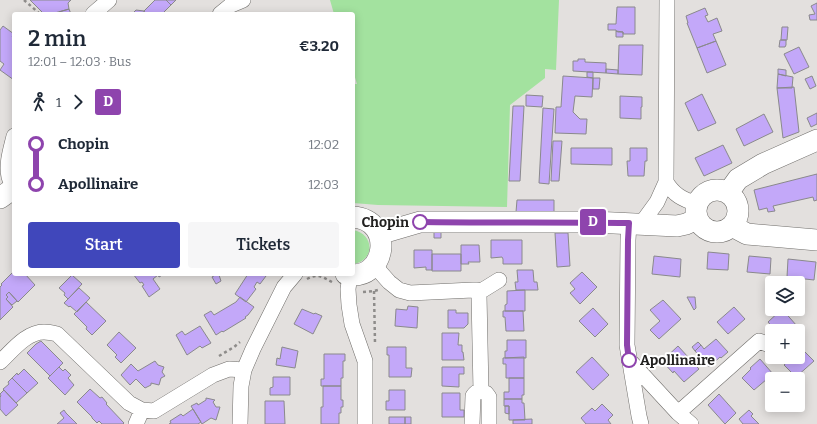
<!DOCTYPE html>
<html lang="en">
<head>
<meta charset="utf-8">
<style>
	:root { --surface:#fff; --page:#f6f6f7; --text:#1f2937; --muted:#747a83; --accent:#4047bb }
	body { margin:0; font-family:Bitter,serif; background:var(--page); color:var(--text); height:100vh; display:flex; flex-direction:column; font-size:15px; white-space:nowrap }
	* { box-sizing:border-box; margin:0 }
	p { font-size:13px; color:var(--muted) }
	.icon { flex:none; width:22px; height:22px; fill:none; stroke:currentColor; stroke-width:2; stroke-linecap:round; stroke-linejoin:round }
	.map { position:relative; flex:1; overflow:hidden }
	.sheet { position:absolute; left:12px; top:12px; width:343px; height:264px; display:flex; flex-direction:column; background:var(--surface); border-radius:4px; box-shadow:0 2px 10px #0003 }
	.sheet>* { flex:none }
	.badge { padding:0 8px; border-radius:3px; font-size:14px; line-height:26px }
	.tools { position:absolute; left:765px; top:276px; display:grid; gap:8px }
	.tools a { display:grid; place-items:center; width:40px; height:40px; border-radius:4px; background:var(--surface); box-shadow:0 2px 10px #0003; font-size:20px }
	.map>.badge { position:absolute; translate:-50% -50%; box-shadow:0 0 0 2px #fff }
	.legs { display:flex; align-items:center; gap:6px; height:44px; padding:0 16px; font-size:13px }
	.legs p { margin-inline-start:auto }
	.headline { display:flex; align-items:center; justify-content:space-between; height:68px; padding:0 16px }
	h1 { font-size:22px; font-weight:600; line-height:30px }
	.action { display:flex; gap:8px; margin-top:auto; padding:8px 16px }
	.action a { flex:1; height:46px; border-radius:4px; background:var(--accent); color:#fff; font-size:16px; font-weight:600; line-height:46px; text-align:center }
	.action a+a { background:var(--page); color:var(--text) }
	ul { padding:0 16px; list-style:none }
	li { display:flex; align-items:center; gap:14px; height:40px; font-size:15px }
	li i { display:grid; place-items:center; width:6px; height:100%; margin:0 5px; background:currentColor }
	li i::after { content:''; width:10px; height:10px; margin:-5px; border:3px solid; border-radius:50%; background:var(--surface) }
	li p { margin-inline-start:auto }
	li:first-child i { background:linear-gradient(#0000 50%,currentColor 0) }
	li:last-child i { background:linear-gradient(currentColor 50%,#0000 0) }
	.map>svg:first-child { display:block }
	.green { fill:#a3e29f }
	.building { fill:#c3a8f9; stroke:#8a898c }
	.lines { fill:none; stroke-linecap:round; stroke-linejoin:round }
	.street-casing { stroke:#706e6b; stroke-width:16 }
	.secondary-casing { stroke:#706e6b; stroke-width:22 }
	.path { stroke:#8e8c8a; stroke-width:2.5; stroke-dasharray:3 3; stroke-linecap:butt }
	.street { stroke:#fff; stroke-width:15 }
	.secondary { stroke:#fff; stroke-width:21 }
	.line-1-casing { stroke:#fff; stroke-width:9 }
	.line-1 { stroke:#8e44ad; stroke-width:6 }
	.stop-1-dot { fill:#fff; stroke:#8e44ad; stroke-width:2 }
	.labels { text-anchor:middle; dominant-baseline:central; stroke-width:4; stroke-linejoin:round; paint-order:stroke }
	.stop-label { font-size:14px; font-weight:bold; fill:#222120; stroke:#fff; text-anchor:end }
</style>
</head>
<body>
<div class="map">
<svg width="817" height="424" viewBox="0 0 817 424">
	<rect width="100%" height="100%" fill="#e3e0de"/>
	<!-- green -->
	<path class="green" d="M330,0H559L556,70L545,69V78L510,105L507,207L378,205L353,203V84H357L353,71V14H334Z
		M353,230C375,234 375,261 353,264Z"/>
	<!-- building -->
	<path class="building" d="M30,0H71L68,3L69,9L51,14H44Z
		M155,0H166L171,5L162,14H145L144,11Z
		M166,0H176L171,5Z
		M817,3V20H810L809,15L815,14L811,6Z
		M617,7H635V34H623V32H618L616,31V30H608V24H616Z
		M705,8L708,15L705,16L708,22L717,18L722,31L713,34L716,41L697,48L687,23H688L686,16Z
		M69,9L71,14H59V12Z
		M136,10L144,11L145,14H135L133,13Z
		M3,26L14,34L12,37L14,38V80L0,70L4,64L0,61V30Z
		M782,27H788L787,40H781Z
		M616,31L623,32V37H616Z
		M780,40H786V45L785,47H779Z
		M716,41L726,65L707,73L697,48Z
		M619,45H643L642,75L618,74Z
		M799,47L809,67L794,74L784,54Z
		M578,59H585V62L606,63V73L573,71V61H578Z
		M606,69L618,70V74L606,73Z
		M778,69L786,70V76L778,74Z
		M587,72H593V78L587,77Z
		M778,74L793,77L792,88H777Z
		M563,76L593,78L592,97L575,96L573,112L580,119H587L586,134L555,133L556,107H561Z
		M812,76L816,86L810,89L805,79Z
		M593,78H600L599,89H593Z
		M794,87L799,132L783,138L777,88Z
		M702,94L716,123L698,131L685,103Z
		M526,95L543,96L542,107L526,106Z
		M620,96L642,97V107H641V119L620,118Z
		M513,106H524L520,181H509Z
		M543,108L554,109L549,184L539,183Z
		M817,113V124L811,127L807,118Z
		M764,114L773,132L744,146L736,129Z
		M553,141H562L559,181H551Z
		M723,145L732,163L704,176L695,158Z
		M571,148H612V165L571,164Z
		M630,148H647V161H645L644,176H628L627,161H630Z
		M817,174V200L814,201L813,197L773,206L775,211L768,212L767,208L759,210L754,190Z
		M517,200H554V213L516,212Z
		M434,230L441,231V238H434Z
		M555,233H568L570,266L557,267Z
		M491,240H522V264H503V259L502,257L491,258Z
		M461,245H479L480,262H468L469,264H461Z
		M414,250H432V270H426V267L414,268Z
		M708,252L729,254L728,270L707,269Z
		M432,254H461V271H432Z
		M654,256L681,259L680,277L652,274Z
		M749,256L771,258L770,274L747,272Z
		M788,259L816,262L814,280L787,277Z
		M517,270H533L534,282H537L538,290H516L515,282H518Z
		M14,271V274H25L35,285L18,302L9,292L6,295L8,297L6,299L13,307L0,320V287L2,285L1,284Z
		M582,272L597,287L580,304L570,293L575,289L570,283Z
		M133,274H164L159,277L158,275L153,279L160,289L149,297L142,286L144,285L142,282L140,283Z
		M217,274H220L219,275L221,281L216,284L212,277Z
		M248,274H263L266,276L260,284L257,282L254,287L256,289L246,302L235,294Z
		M72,275L82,284L68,299L64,295L65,293L59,288Z
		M79,288L90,298L77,312L70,306L69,307L64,303Z
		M525,290V311H505V305L507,304V291Z
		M9,292L17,301L12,305L6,299L8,297L6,295Z
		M240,297L254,307L248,315L245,317L246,318L223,332L222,331L216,335L204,315L211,311L214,315L236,302Z
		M687,297H695L696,308L694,310Z
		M663,300L681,319L659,339L650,330L660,321L650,310Z
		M86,302L106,321L92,335L86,329L87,327L74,314Z
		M408,306L418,307L417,328L395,326L396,309L407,310Z
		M734,307L745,319L728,334L717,322Z
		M593,308L608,324L595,337L579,321Z
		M302,309L314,314L315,313L322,316L313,334L294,324Z
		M782,309L797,326L791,331H776L768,322Z
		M448,310H456V313H468V324L464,328H448Z
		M503,311H523L524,331H506L505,317H503Z
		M200,326L211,343L202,348L200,346L187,355L176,335L182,331L185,335Z
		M119,332L136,348L121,363L115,357L117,355L107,345Z
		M442,333H459L458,345H462V352H463L464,360H442Z
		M716,339L728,352L721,358L720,357L709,367L695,351L701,345L704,349Z
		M507,340H526V358H505V351H507Z
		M41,341L63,363L50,376L27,353L36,344Z
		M698,342L701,345L695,351L692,347Z
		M678,346L699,369L684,382L674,371L673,373L662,361Z
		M282,347L298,351L295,368L276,365L277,358L280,359Z
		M387,347H406V368H412L411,377H389V355H387Z
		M802,349L814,361L796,377L784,365L793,357H798V352Z
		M324,354H345V361H343V378H341V386H321V379H324Z
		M524,357V378H506V364H503V358Z
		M592,357L609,375L593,390L576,372Z
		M760,359L773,374L754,390L742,378L751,369L750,368Z
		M155,361L158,365L164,367L162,372L165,376L161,378L159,385L151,383V385L145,388L136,379L130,385L121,375L131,364L138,371Z
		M59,367L63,371L65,369L71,375L68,378L74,385L65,395L48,378Z
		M442,367H464V374H459V387L442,386Z
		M24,369L38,383L27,393L12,378L17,373L18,375Z
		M273,377H290V395H270V388L273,387Z
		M12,378L27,393L16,403L3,389L9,384L8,382Z
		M509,378H524V395H522V399H504V392H509Z
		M323,386H341V400H343V407H341V413H339V424H321V407H323Z
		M90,389L100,398L102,397L107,403L106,404L124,423L123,424H102L99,421L97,423L92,418V417L77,402Z
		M4,390L18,405L6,416L0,409V397L1,396L0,394Z
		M389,390H405V410H386V401H389Z
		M442,393H460V410H464V417H442Z
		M719,394L736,413L725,424L708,405Z
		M206,398L215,400L213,402L216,407H220L216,420L211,418L202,424L191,406L197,403L198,405L206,400Z
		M504,399H522V403H524L525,420H509V406H504Z
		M265,401H284L285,424H265Z
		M602,404L613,415L608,420L611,424H586L581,418L592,408L595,411Z
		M505,406H509V414L505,413Z
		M193,409L201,422L198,424H169L171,423L170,421L181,414L183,416Z
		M64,410L66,413L77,424H57L64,418L60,413Z
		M749,410L753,414L751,416L759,424H743L739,419Z
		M389,417H405V424H389Z
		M405,417H411V424H405Z
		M532,419V424H513V420Z"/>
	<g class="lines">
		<!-- street casing -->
		<g class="street-casing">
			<path id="street" d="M93,14L109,0
				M220,14L231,5L243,0
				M666,182C674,195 682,199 697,204
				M14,188C12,185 10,181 9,177C6,163 11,149 14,136
				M629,223L628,240L627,345L639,416L641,424
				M641,224L657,202L666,182L667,0
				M374,265L389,282L399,290L410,293L473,290H477L479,295L481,391
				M350,275L348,289L349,305L352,324L365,361V424
				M478,293L499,280
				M629,360L678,413L691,424
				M0,362C12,351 26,332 44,332C49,332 53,333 57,334L129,403L142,410L154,411L213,375L229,369L244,370
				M678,413L759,341L767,344
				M136,424L142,410
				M240,424L241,386L244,370L253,349L284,287L295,274
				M472,424L473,396C477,390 480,391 486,393L489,397V424"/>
		</g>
		<!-- secondary casing -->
		<g class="secondary-casing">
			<path id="secondary" d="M696 211a21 21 0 1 1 42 0a21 21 0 1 1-42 0Z
				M728,193L738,179L763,164L817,140
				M0,198L14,188
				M732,226L747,234L817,240
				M379,234L420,222H593L677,226L686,224L697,219
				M346,274C386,283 396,220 353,217"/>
		</g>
		<!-- path -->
		<path class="path" d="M24,0L40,14
			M307,279C318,273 322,277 332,282
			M374,291L375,343
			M363,292L374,291L378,290
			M219,356L234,347L240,342"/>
		<!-- street -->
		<use href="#street" class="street"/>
		<!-- secondary -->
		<use href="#secondary" class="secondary"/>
	</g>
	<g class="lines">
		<!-- line-1 casing -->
		<g class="line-1-casing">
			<path id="line-1" d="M420,222C490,223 559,222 629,223L628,240L627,345L629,360"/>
		</g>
		<!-- line-1 -->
		<use href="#line-1" class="line-1"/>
	</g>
	<!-- markers -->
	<g class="stop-1-dot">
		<circle cx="420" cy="222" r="7"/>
		<circle cx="629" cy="360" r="7"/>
	</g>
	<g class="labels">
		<!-- stop labels -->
		<g class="stop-label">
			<text x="409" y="222">Chopin</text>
			<text x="640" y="360" text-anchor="start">Apollinaire</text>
		</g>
	</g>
</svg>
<div class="tools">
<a><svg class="icon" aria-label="layers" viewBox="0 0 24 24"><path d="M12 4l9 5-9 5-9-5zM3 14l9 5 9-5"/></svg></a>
<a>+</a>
<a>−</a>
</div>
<b class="badge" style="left:593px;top:222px;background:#8e44ad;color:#fff">D</b>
<section class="sheet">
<div class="headline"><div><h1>2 min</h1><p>12:01 – 12:03 · Bus</p></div><b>€3.20</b></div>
<div class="legs"><svg class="icon" aria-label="walk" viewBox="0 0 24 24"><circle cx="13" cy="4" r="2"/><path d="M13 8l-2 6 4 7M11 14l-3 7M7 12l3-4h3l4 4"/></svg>1<svg class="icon" aria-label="forward" viewBox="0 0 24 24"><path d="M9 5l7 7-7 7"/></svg><b class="badge" style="background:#8e44ad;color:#fff">D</b></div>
<ul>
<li><i style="color:#8e44ad"></i><b>Chopin</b><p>12:02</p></li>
<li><i style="color:#8e44ad"></i><b>Apollinaire</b><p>12:03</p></li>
</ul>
<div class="action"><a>Start</a><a>Tickets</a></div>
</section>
</div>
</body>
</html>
